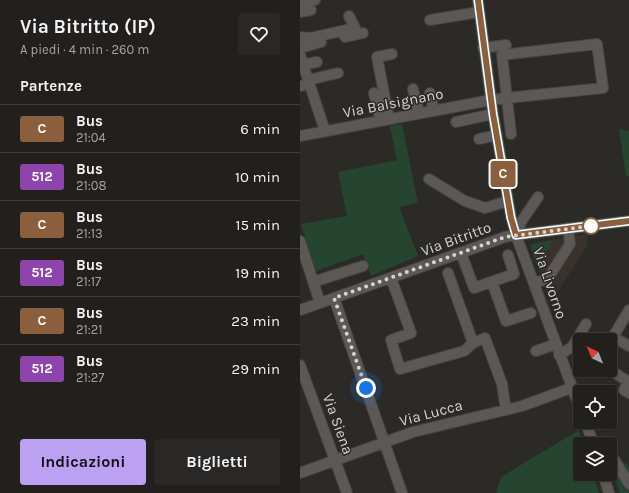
<!DOCTYPE html>
<html lang="it">
<head>
<meta charset="utf-8">
<style>
	:root { --surface:#21201d; --page:#292826; --text:#f1f3f6; --muted:#a2a3a4; --line:#3e3e3b; --accent:#bca0f2 }
	body { margin:0; font-family:Karla,sans-serif; background:var(--page); color:var(--text); height:100vh; display:flex; flex-direction:column; font-size:15px; white-space:nowrap }
	* { box-sizing:border-box; margin:0 }
	p { font-size:13px; color:var(--muted) }
	.icon { flex:none; width:22px; height:22px; fill:none; stroke:currentColor; stroke-width:2; stroke-linecap:round; stroke-linejoin:round }
	.map { position:relative; flex:1; overflow:hidden }
	.side { display:flex; flex-direction:column; background:var(--surface); width:300px }
	.side>* { flex:none }
	.badge { padding:0 8px; border-radius:3px; font-size:14px; line-height:26px }
	.needle { width:26px; rotate:316deg }
	.buttons { position:absolute; left:273px; top:333px; display:grid; gap:8px }
	.buttons a { display:grid; place-items:center; width:44px; height:44px; border-radius:4px; background:var(--surface); box-shadow:0 1px 3px #0004,0 0 0 1px var(--line); font-size:20px }
	.you { position:absolute; width:20px; height:20px; margin:-10px; border:3px solid #fff; border-radius:50%; background:#1a73e8; box-shadow:0 0 0 6px #1a73e833 }
	.map>.badge { position:absolute; translate:-50% -50%; box-shadow:0 0 0 2px #fff }
	h2 { padding:0 20px; font-size:15px; line-height:36px }
	.round { display:grid; place-items:center; flex:none; width:42px; height:42px; border-radius:4px; background:var(--page) }
	.headline { display:flex; align-items:center; justify-content:space-between; height:68px; padding:0 20px }
	h1 { font-size:19px; font-weight:700; line-height:30px }
	.primary-button { display:flex; gap:8px; margin-top:auto; padding:8px 20px }
	.primary-button a { flex:1; height:46px; border-radius:4px; background:var(--accent); color:#111; font-size:16px; font-weight:700; line-height:46px; text-align:center }
	.primary-button a+a { background:var(--page); color:var(--text) }
	ul { padding:0; list-style:none }
	li { display:flex; align-items:center; gap:12px; height:48px; padding:0 20px; border-top:1px solid var(--line) }
	li div { flex:1 }
	li b { display:block; font-size:15px }
	li em { font-style:normal }
	li .badge { min-width:44px; font-weight:700; text-align:center }
	main { display:flex; flex:1; min-height:0 }
	.map>svg:first-child { display:block }
	.built { fill:#39312b }
	.green { fill:#264531 }
	.lines { fill:none; stroke-linecap:round; stroke-linejoin:round }
	.minor-casing { stroke:#474443; stroke-width:12 }
	.major-casing { stroke:#474443; stroke-width:12 }
	.minor { stroke:#5b5856; stroke-width:10 }
	.major { stroke:#569393; stroke-width:10 }
	.line-casing { stroke:#fff; stroke-width:9 }
	.line { stroke:#8b5e3c; stroke-width:6 }
	.walk { stroke:#d6d4d3; stroke-width:4; stroke-dasharray:0 7.2 }
	.stop-dot { fill:#fff; stroke:#8b5e3c; stroke-width:2 }
	.labels { text-anchor:middle; dominant-baseline:central; stroke-width:3; stroke-linejoin:round; paint-order:stroke }
	.street-label { font-size:15px; fill:#d6d4d3; stroke:#2c2a27 }
</style>
</head>
<body>
<main>
<section class="side">
<div class="headline"><div><h1>Via Bitritto (IP)</h1><p>A piedi · 4 min · 260 m</p></div><a class="round"><svg class="icon" aria-label="heart" viewBox="0 0 24 24"><path d="M12 20l-8-8c-3-5 5-10 8-4 3-6 11-1 8 4z"/></svg></a></div>
<h2>Partenze</h2>
<ul>
<li><span class="badge" style="background:#8b5e3c;color:#fff">C</span><div><b>Bus</b><p>21:04</p></div><em>6 min</em></li>
<li><span class="badge" style="background:#8e44ad;color:#fff">512</span><div><b>Bus</b><p>21:08</p></div><em>10 min</em></li>
<li><span class="badge" style="background:#8b5e3c;color:#fff">C</span><div><b>Bus</b><p>21:13</p></div><em>15 min</em></li>
<li><span class="badge" style="background:#8e44ad;color:#fff">512</span><div><b>Bus</b><p>21:17</p></div><em>19 min</em></li>
<li><span class="badge" style="background:#8b5e3c;color:#fff">C</span><div><b>Bus</b><p>21:21</p></div><em>23 min</em></li>
<li><span class="badge" style="background:#8e44ad;color:#fff">512</span><div><b>Bus</b><p>21:27</p></div><em>29 min</em></li>
</ul>
<div class="primary-button"><a>Indicazioni</a><a>Biglietti</a></div>
</section>
<div class="map">
<svg width="329" height="493" viewBox="0 0 329 493">
	<rect width="100%" height="100%" fill="#2c2a27"/>
	<!-- built -->
	<path class="built" d="M287,234L288,244L256,295L248,298L239,269V264L252,242L257,239Z"/>
	<!-- green -->
	<path class="green" d="M102,124L118,203L99,207L118,256L71,276L63,254L16,271L1,224L47,216L38,172L97,160L90,126Z
		M319,129L329,131V176H326Z
		M257,239L252,242L237,267L231,248L232,244Z
		M279,430L283,444H280V474H293L299,493H196L201,477Z
		M310,453L329,466V493H320L310,465Z"/>
	<g class="lines">
		<!-- minor casing -->
		<g class="minor-casing">
			<path id="minor" d="M0,2L15,0
				M0,12L11,10
				M130,20L179,12
				M0,37L10,38L55,28L49,16
				M45,37L63,33
				M0,48L21,42
				M183,48L206,45
				M0,55L25,131
				M0,65L17,62
				M8,80L38,73
				M0,86L10,84
				M113,89L119,113
				M74,93L81,121
				M130,93L134,111
				M89,119L77,57L92,54
				M156,122L193,114
				M0,136L191,100L207,98L303,88L297,44L202,55L211,134
				M179,139L197,135
				M129,179L165,201L185,208L208,201
				M216,235L280,409
				M216,235L221,222L238,197
				M0,241L20,303
				M161,253L174,288L214,274L208,255
				M148,273L173,343
				M91,278L111,333L91,340L100,369L164,351L173,343L185,338L202,384L206,410
				M13,282L63,266
				M192,282L206,321L231,313
				M235,283L248,278L270,244L268,228
				M34,298L102,493
				M0,310L205,237L216,235
				M329,310L313,337L329,346
				M236,351L256,344
				M259,355L272,347L286,324
				M0,365L47,493
				M310,370L329,382
				M329,382L324,390L329,393
				M285,422L294,444
				M310,457L312,456L329,484
				M0,473L113,432L222,406L271,388
				M303,474L309,493"/>
		</g>
		<!-- major casing -->
		<g class="major-casing">
			<path id="major" d="M178,0L193,114L211,217L216,235L329,221"/>
		</g>
		<!-- minor -->
		<use href="#minor" class="minor"/>
		<!-- major -->
		<use href="#major" class="major"/>
	</g>
	<g class="lines">
		<!-- line casing -->
		<g class="line-casing">
			<path id="line" d="M178,0L193,114L211,218L216,235L329,221"/>
		</g>
		<!-- line -->
		<use href="#line" class="line"/>
		<!-- walk -->
		<path class="walk" d="M66,388L34,298L205,237L298,225L291,226"/>
	</g>
	<!-- markers -->
	<circle class="stop-dot" cx="291" cy="226" r="8"/>
	<g class="labels">
		<!-- street labels -->
		<g class="street-label">
			<text transform="translate(93 103) rotate(-11)">Via Balsignano</text>
			<text transform="translate(156 239) rotate(-20)">Via Bitritto</text>
			<text transform="translate(250 283) rotate(71)">Via Livorno</text>
			<text transform="translate(131 413) rotate(-15)">Via Lucca</text>
			<text transform="translate(38 424) rotate(70)">Via Siena</text>
		</g>
	</g>
</svg>
<div class="buttons">
<a><svg class="needle" viewBox="-14 -14 28 28"><path d="M0-13l5 13h-10z" fill="#e53935"/><path d="M0 13l5-13h-10z" fill="#a2a3a4"/></svg></a>
<a><svg class="icon" aria-label="locate" viewBox="0 0 24 24"><circle cx="12" cy="12" r="6"/><path d="M12 2v4M12 18v4M2 12h4M18 12h4"/></svg></a>
<a><svg class="icon" aria-label="layers" viewBox="0 0 24 24"><path d="M12 4l9 5-9 5-9-5zM3 14l9 5 9-5"/></svg></a>
</div>
<div class="you" style="left:66px;top:388px"></div>
<b class="badge" style="left:203px;top:174px;background:#8b5e3c;color:#fff">C</b>
</div>
</main>
</body>
</html>
